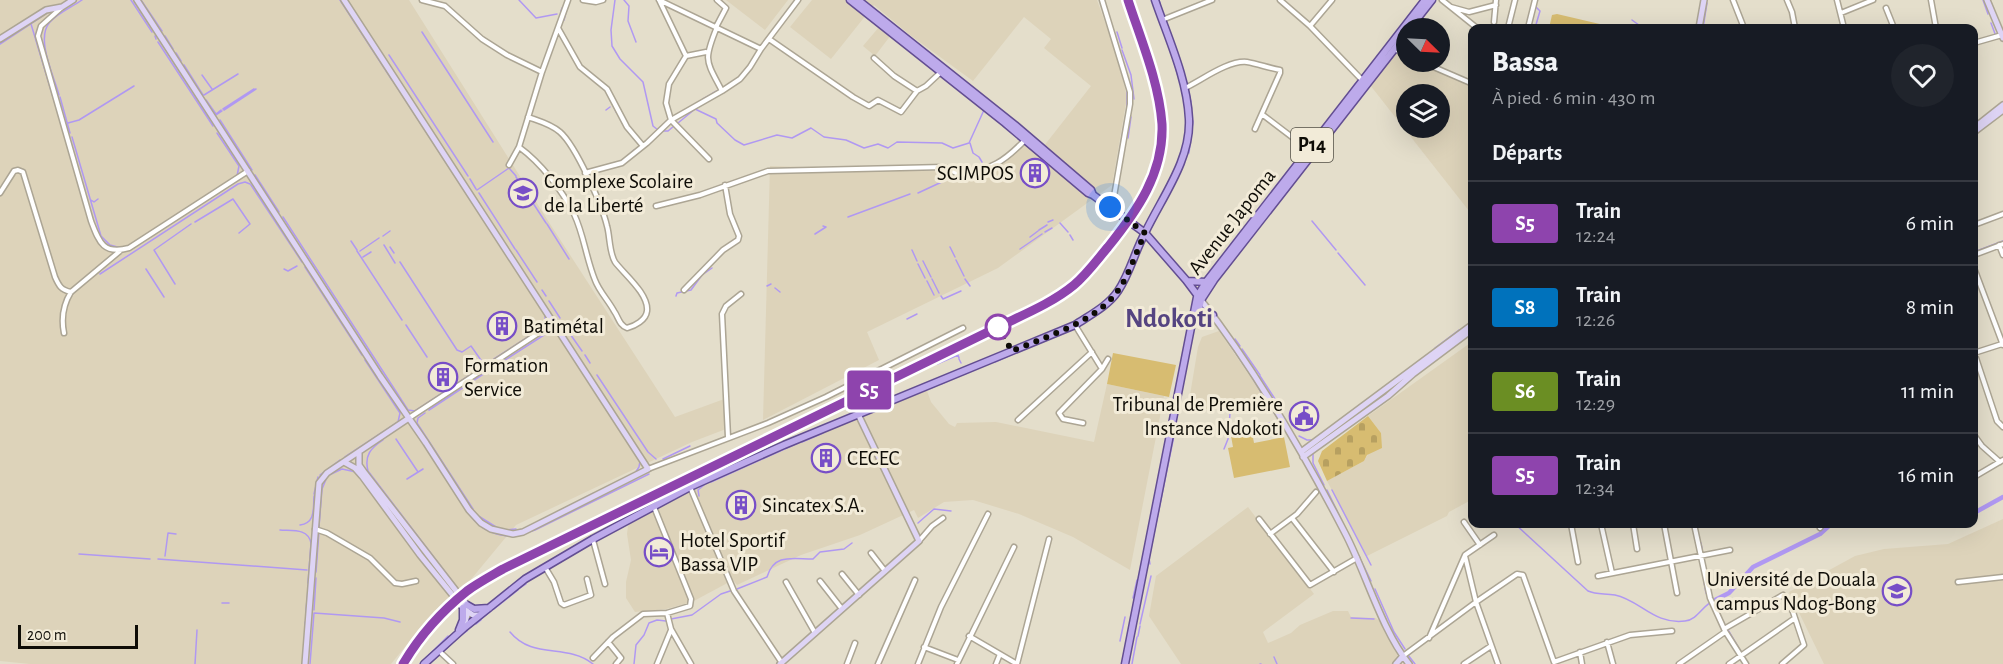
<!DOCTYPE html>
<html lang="fr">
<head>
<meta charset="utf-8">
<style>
	:root { --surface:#171b24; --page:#20242c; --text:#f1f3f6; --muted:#9ea1a6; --line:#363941 }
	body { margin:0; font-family:"Alegreya Sans",sans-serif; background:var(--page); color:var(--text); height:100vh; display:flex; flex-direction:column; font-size:22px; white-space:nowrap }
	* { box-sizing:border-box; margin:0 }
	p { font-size:20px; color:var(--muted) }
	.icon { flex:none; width:33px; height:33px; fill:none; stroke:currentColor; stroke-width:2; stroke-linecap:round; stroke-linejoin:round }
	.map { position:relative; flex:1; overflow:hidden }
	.panel { position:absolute; left:1468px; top:24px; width:510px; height:504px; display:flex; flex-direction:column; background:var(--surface); border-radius:12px; box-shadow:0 6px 24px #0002 }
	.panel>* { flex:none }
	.badge { padding:0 12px; border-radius:4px; font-size:21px; line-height:39px }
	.needle { width:39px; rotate:114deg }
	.fabs { position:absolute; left:1396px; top:18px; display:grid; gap:12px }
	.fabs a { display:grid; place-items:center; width:54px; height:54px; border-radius:50%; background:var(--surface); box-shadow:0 6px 24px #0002; font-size:30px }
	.scale { position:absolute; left:18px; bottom:15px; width:120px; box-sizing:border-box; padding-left:6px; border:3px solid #0e0c06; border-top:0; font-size:16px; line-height:21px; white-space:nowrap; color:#0e0c06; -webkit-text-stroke:4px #f2ebd8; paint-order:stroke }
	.you { position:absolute; width:30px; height:30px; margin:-15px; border:4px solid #fff; border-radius:50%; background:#1a73e8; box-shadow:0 0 0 9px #1a73e833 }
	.map>.badge { position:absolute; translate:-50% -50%; box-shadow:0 0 0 3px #fff }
	h2 { padding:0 24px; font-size:22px; line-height:54px }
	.round { display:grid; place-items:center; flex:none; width:63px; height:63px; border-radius:32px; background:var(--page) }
	.overview { display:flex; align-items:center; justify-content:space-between; height:102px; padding:0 24px }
	h1 { font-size:28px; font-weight:800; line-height:45px }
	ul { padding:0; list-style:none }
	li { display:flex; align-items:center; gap:18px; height:84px; padding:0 24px; border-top:2px solid var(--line) }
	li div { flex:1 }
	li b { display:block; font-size:22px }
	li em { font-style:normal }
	li .badge { min-width:66px; font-weight:700; text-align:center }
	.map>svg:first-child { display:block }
	.built { fill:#ddd3ba; fill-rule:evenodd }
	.cemetery { fill:url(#cemetery-stones) }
	.pitch { fill:#d7bc71 }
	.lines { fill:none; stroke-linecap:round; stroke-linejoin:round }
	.stream { stroke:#b098f2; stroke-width:1.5 }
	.canal { stroke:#b098f2; stroke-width:4.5 }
	.street-casing { stroke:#aca594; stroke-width:7 }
	.secondary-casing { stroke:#aca594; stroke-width:8 }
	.primary-casing { stroke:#634e92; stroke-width:9 }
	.street { stroke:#fff; stroke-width:4 }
	.secondary { stroke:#ded4f5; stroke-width:5 }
	.primary { stroke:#bdaaeb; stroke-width:6 }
	.rail { stroke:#4d4a40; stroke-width:1.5; stroke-dasharray:9 4.5; stroke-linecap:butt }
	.line-casing { stroke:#fff; stroke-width:14 }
	.line { stroke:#8e44ad; stroke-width:9 }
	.walk { stroke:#0e0c06; stroke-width:6; stroke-dasharray:0 10.8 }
	.stop-dot { fill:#fff; stroke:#8e44ad; stroke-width:3 }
	.labels { text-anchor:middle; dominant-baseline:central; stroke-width:6; stroke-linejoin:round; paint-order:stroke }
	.shield { fill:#f2ebd8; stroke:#524f45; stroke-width:1.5 }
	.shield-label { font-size:20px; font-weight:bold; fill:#0e0c06 }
	.poi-label { font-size:21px; fill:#0e0c06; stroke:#f2ebd8; text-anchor:start }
	.street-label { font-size:21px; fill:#0e0c06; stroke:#f2ebd8 }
	.district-label { font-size:27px; font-weight:bold; fill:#554481; stroke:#f2ebd8 }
</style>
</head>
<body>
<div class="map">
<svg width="2003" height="664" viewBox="0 0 2003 664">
	<defs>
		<pattern id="cemetery-stones" width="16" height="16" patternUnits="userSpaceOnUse" patternTransform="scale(1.5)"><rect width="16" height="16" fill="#d7bc71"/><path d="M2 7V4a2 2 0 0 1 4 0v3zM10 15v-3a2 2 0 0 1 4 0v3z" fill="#b7a060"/></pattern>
	</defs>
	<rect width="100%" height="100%" fill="#e4decb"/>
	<!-- built -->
	<path class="built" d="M0,0H409L550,224L675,417L727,398L726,429L692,442L516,525L463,589L422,626L391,664H30L0,661Z
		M726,0H788L765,30Z
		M812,0H1097L1116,53L1127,97L1112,185L998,268L867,332L879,360L763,420L770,166L965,172L994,163L1025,140L1040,151L1091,86L1044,48L1051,39L1024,17L973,81L910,35L874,5L831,59L790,27Z
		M879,27L891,35L875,56L863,46Z
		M1396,50L1407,55V62H1422L1473,84V216L1370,85ZM1407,94H1440V128H1407Z
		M1219,331L1264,397L1187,413L1198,347L1202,337Z
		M1473,341V499L1449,512L1447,516L1367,556L1327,481L1364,461L1381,433L1368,416Z
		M1107,384L1164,396L1130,570L1073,537L1019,514L973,500L944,502L918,518L914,510L860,535L801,555L737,585L733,580L692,602L666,609L635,612L626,598V582L631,560L627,534L628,526L633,520L712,479L926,388L931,402L949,424L955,427L957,423L996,422L1094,442Z
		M1248,507L1314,594L1263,632L1268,643L1291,633L1300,625L1333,611H1348L1351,617L1376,618L1387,627L1402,664H1181L1149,616L1156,576Z
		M2003,519V664H1824L1789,592L1855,556L1884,549L1948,544Z"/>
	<!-- cemetery -->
	<path class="cemetery" d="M1368,416L1381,433L1382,448L1367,455L1364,461L1327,481L1318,461L1322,451Z"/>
	<!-- pitch -->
	<path class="pitch" d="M1557,14L1604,25L1607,28H1549L1552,15Z
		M1113,353L1176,365L1169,397L1107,384Z
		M1252,432L1254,443L1284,437L1290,467L1234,478L1228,448L1233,447L1231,436Z"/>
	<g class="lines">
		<!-- stream -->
		<path class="stream" d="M131,0L152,32
			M141,0L162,31
			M340,0L392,80
			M519,0L536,18L557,14
			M615,0L611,30L612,46L620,59L643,82L653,126L658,130
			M624,0L629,6L628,21L636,42
			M1159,0L1160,3
			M1983,0L1988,14
			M561,11L562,8
			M1406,19L1420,1
			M564,20L566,12
			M1632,20L1643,28
			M1166,21L1169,29
			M1991,23L1997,39
			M31,24L66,140
			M674,26L687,55
			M1535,28L1540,11L1535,6
			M1703,28L1707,3
			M422,32L493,142
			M1117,32L1122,48
			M155,36L156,39
			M165,36L173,49
			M158,42L213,126
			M0,44L50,11
			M1170,49L1178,76
			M1122,50L1131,75L1134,99
			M176,53L181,61
			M389,55L468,176
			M1431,64L1443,69
			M184,65L203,95
			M202,75L212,89
			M393,81L473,204
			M1188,90L1191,102
			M713,93L719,90
			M59,95C54,76 35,38 50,22C58,13 72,7 82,0
			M204,95L238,74
			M60,97L70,133
			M1346,97L1355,84
			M703,99L712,94
			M206,100L216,114L221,110
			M223,109L254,89
			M615,109L616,112
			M224,110L256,89
			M606,110L610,107
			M216,115L222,111
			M220,120L252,170
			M68,123L79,120L134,86
			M678,123L695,109L716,119L717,123L735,140L744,145L777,135L792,138L811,128L824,137L846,140L864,148L878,144L888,148L897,142L942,143L953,148L969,143L984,110
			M662,131H668L674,126
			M217,133L239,166L237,176
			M72,137L101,236L110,245L121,248
			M1128,138L1131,117
			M970,143L973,153L979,157L982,162
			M1120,149L1127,109V88
			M631,153L634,150
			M1189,153L1193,121
			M586,170L593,169
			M255,175L279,212
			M516,177L546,223
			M470,179L476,189
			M251,185L302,262
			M477,190L509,168L516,176
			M479,193L515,249
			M918,193L946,180
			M202,199L215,190
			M91,200L94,202L98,199
			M283,217L408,410L415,411L470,375
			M848,217L910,194
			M1312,221L1336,250
			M195,222L233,199L250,224L239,233
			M1048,222L1053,220
			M1060,223L1068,232
			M547,224L569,259
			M1039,230L1047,225
			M1045,232L1052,228
			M815,234L826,227L823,226
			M1070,235L1073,240
			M383,236L390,231
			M1030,237L1038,231
			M351,241L357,250
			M384,245L395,263
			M390,247L394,253
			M950,247L955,257
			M1020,249L1042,234
			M516,250L537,282
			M912,250L917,261
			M357,251L402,320
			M360,251L379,238
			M1974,252L2003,241
			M1338,253L1365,285
			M363,257L371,252
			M956,260L964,276
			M1975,260L1976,257L1986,252
			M923,261L931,277
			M400,262L457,350L462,352L471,346L483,363
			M918,264L925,278
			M305,267L362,355
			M146,269L164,297
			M284,269L288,271L297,266
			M100,274L238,184L245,182L250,184
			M932,279L939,293
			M965,279L970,286
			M927,281L934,295
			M175,284L154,250L191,224
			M767,286L771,284
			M775,288L780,292
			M542,290L546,296
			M676,296L677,293L691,290L702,275L712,268
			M941,296L943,299L961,291
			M549,301L560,318
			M907,319L917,314
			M563,322L566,326
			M406,325L427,357
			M568,331L582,351
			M1235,339L1240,346
			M1229,343L1248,371
			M1242,349L1260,375
			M1434,351L1435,348L1459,330H1462
			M585,355L590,363
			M494,359L542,328L545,322V316
			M959,359L961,363
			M995,362L1027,348
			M937,364L958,355L959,358
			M476,371L489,363
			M1250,374L1266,400
			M597,375L648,452L656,459
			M962,375L974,370
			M1260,376L1279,405
			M471,382L544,335
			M941,384L948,381
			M930,388L934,387
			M1268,403L1284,428
			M429,410L467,385
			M857,411L869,407
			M425,413L418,418L417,423L473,509
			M1229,428L1269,423L1280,428L1279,433
			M1230,436L1276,427
			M1299,436L1307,440H1312
			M396,439L418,472
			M383,440C371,448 364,455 368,471L462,594
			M802,442L823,433
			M1224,449L1228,439L1230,413
			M1313,454V463L1324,485
			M345,457L398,422L400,413L365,360
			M663,459L690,446
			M635,473L639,467L640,461
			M320,475L340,460
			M329,475L342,469L356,472
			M407,479L423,469
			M711,482L798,443
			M1327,490L1371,581
			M1332,490L1371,565
			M314,494L318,477
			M699,496L698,490L704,485
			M557,512L594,493
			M471,516C480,529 495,536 512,536
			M480,517L496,527
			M918,523L934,509L951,511
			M1515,524L1588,591C1597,595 1605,593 1615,595C1640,600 1654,625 1685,621C1698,620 1703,604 1715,600
			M300,525C316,523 313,508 314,496
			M319,527L322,489L327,477
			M280,530C292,531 308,528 311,543L308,583
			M506,530L516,529
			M517,536L535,530L649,474
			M1695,537L1698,552
			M1701,543L1702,549
			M79,554L150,559
			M165,556L168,533L176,534
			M158,559L307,570
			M1150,564L1149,558L1176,426
			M1702,570L1706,593
			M316,572L319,531
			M520,588L526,584
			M737,589L767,577C774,553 793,559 813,559L820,552L844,549L852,543
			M1375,589L1394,632L1405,649
			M1133,598L1137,580
			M222,603H229
			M489,604L499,596
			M494,609L518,590
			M306,610L308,590
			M314,610L316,578
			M306,615V611
			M1351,618L1374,619
			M1721,618L1741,652
			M481,619L491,611
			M671,619L692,615L721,594L733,590
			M476,624L481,620
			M1140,624L1151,576
			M510,632C533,660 566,643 593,664
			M305,636V622
			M460,636L467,631
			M1138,636L1140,626
			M1120,641L1125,617
			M446,649L453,642
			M1408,655L1415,664
			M1274,657L1277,664
			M195,664L197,630
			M310,664L314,613L384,618L400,622
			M420,664L448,636
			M634,664L636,645L644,635L649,623L657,620L666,621
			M1132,664L1137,637
			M1260,664H1261
			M1400,664V663"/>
		<!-- canal -->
		<path class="canal" d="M1974,513L2003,497
			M1715,600L1729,593L1753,567L1820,534L1831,524"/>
		<!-- street casing -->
		<g class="street-casing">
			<path id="street" d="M422,0L445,6L482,39L507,55L542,72
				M583,0L596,2L603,0
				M659,0L761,49
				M1102,0L1130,92V104L1112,208
				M1280,0L1310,26L1363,81
				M1442,0L1477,28
				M1733,0L1744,28
				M1787,0L1792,12L1795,28
				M1837,0L1844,28
				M1931,0L1936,28
				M660,2L686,56
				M1451,7L1469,12L1496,5
				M61,8L41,26L38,36L91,221C99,242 103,255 129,248L248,171
				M1886,8L1894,28
				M1841,13L1873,0
				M1162,20L1212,0
				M1494,22L1496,0
				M1310,26L1332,0
				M716,27L726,8L717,0
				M717,27C703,61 706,60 722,91
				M558,28L580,67L607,89L627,127L643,146
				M1508,28L1515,0
				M1528,28L1535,0
				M769,39L853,97L869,106L878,100L901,112L917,91L926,86L942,71
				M1974,43L2002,35
				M1394,49L1407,55
				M706,52L686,56L669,84L666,103L671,120L709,159
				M874,58L894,76L917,91
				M1422,62L1473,84
				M1185,88C1202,80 1228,60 1247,62C1258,64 1269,68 1280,70V73L1255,129
				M1263,115L1309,150
				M519,147C541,163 562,190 574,214C584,235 586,258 595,280C599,291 608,300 614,311C619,318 619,325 627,328C635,326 646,320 647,311C649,294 624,274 615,262C609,252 610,236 607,226C602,205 576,146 560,132C551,124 539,121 528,117
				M509,165L519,147L542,72L568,0
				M585,173L622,163L647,143L671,120L722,91L740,79L750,67L761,49L798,0
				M0,193L14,171L18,170L23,172L55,277C59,286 61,290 71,292
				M656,206L700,195L768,171L944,167L960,175C992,169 1004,162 1026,139
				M1974,225L2003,214
				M1999,245L2003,255
				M1974,255L2003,244
				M1974,268L2003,345
				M684,290L723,250L738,240L739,236L730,214L725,185
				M1075,325L1102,369
				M64,333C61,318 63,305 71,292L120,251
				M1974,352L1997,421L2003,427
				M1974,353L2002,344
				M409,418L554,323
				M1018,420L1092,352
				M1083,423L1063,419L1059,413L1102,369L1108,359
				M1974,435L1982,446L2000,462
				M728,437L722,314L726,306L741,294
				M648,469L768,423L826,397L963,328
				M1974,477L2003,460
				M690,487L734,591L782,663
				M1292,518L1334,572
				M1259,519L1310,585L1357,558
				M1464,522L1480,545
				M1571,524L1578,562
				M1601,524L1612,573
				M1633,524L1637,549
				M1664,524L1677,593
				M1694,524L1710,598L1725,631L1746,664
				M1820,528L1823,524
				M315,529L327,533L370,558L395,583L402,584L416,581
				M1270,534L1297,514L1316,492
				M593,540L605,584
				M919,541L932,526L943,518
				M871,553L885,571
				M1465,556L1476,602L1498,664
				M545,567L554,582L561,603L564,605L591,595L587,579
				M842,574L859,595
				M1598,576L1730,550
				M820,581L842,609
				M786,582L815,633
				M1958,582L2003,577
				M667,613L671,629L691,664
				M1724,629L1783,595L1793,612L1804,645L1782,664
				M969,636L1017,664
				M1429,638L1465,555L1494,535
				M608,642L621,658L616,664
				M1607,642L1613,664
				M924,647L958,660
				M439,651L453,664
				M1580,652L1582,664
				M1403,656L1476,602L1517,574L1523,575L1554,662L1630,635L1672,631
				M593,658L613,637L643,614L667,613L690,606L691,599L654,507
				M657,664L671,630
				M847,664L855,643
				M878,664L915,580
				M918,664L941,607L988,514
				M957,664L1014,547
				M996,664L1000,654
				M1017,664L1049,539
				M1464,664L1491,646
				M1679,664L1725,632
				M1729,664L1795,618"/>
		</g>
		<!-- secondary casing -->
		<g class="secondary-casing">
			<path id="secondary" d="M137,0L380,376L426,443L469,510L481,523L491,529L513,534L523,532L648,469L344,0
				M1987,0L2003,38
				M1699,28L1704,0
				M0,39L46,10L62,7L73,0
				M1974,128L2003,105
				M1974,132L2003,110
				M1201,300C1257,372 1303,452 1345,533C1366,573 1382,631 1409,664
				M1301,452L1473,324
				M359,453V465L364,472L467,605V615L464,627
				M1303,457L1388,396L1413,374L1473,329
				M344,462L355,468L362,476L420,555L463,608L473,615H479
				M305,664L319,483L327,473L409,418
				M780,664L919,541L858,414
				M1396,664L1403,656"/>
		</g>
		<!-- primary casing -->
		<g class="primary-casing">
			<path id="primary" d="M850,0L1005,123L1088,193L1093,195L1145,233L1186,280L1201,300
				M858,0L1015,125L1091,190L1093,195
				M1410,28L1432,0
				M1188,281L1206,282
				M1197,318L1201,300L1214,280L1407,33
				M1196,322L1213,315
				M467,605L474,609L489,608
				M459,630L463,620V608
				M424,664L464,628L525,579L593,539L690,487L784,445L1075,325C1090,315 1108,306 1118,291C1130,273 1135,251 1145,233C1162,197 1191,160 1189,119C1187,78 1168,38 1155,0
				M1125,664L1197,297L1206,282L1425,0"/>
		</g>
		<!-- street -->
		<use href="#street" class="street"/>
		<!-- secondary -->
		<use href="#secondary" class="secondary"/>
		<!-- primary -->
		<use href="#primary" class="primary"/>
		<!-- rail -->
		<path class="rail" d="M403,664C430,620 460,595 503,569L1013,319C1033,309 1054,300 1072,286C1085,276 1096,261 1106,249C1136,211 1162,179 1162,127C1162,86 1140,39 1128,0"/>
	</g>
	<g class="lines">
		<!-- line casing -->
		<g class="line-casing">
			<path id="line" d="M403,664C419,637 442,611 467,591C478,583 491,576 503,569L994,329C1020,316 1051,304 1074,285C1087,274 1097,260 1108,247C1137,211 1164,173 1162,124C1159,82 1141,40 1128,0"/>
		</g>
		<!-- line -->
		<use href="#line" class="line"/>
		<!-- walk -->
		<path class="walk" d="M998,327L1012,351C1045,337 1095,322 1117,292C1129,276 1136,252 1145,233L1110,207"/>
	</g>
	<!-- icons -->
	<defs>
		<g id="building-ring" transform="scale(1.5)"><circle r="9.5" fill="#f2ebd8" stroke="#774ec7" stroke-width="1.5"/><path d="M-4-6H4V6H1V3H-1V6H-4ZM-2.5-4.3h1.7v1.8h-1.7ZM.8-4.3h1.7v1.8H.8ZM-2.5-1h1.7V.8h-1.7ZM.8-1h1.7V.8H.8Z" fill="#774ec7"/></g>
		<g id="school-ring" transform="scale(1.5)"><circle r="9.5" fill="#f2ebd8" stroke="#774ec7" stroke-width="1.5"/><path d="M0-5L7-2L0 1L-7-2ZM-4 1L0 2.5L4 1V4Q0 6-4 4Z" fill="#774ec7"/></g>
		<g id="civic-ring" transform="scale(1.5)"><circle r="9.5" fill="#f2ebd8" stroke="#774ec7" stroke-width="1.5"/><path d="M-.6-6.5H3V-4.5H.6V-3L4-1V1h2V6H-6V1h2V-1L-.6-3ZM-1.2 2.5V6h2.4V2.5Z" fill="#774ec7"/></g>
		<g id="hotel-ring" transform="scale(1.5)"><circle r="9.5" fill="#f2ebd8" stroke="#774ec7" stroke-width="1.5"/><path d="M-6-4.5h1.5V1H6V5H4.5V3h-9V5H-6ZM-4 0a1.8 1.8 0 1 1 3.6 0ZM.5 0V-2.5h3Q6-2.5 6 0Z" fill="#774ec7"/></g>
		<g id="university-ring" transform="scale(1.5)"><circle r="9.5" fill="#f2ebd8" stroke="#774ec7" stroke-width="1.5"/><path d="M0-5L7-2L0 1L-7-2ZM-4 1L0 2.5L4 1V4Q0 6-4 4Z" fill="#774ec7"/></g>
	</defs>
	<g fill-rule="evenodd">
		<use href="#building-ring" x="1035" y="173"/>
		<use href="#school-ring" x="523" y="193"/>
		<use href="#building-ring" x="502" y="326"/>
		<use href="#building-ring" x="443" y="377"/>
		<use href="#civic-ring" x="1304" y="416"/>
		<use href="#building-ring" x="826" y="458"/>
		<use href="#building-ring" x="741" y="505"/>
		<use href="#hotel-ring" x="659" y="552"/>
		<use href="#university-ring" x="1897" y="591"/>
	</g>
	<!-- markers -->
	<circle class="stop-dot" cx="998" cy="327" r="12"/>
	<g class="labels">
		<!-- shield labels -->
		<rect class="shield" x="1291" y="128" width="42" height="34" rx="4.5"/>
		<g class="shield-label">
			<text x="1312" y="145">P14</text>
		</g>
		<!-- poi labels -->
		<g class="poi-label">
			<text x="1014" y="173" text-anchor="end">SCIMPOS</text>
			<text x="544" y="181">Complexe Scolaire<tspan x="544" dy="24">de la Liberté</tspan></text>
			<text x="523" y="326">Batimétal</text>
			<text x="464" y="365">Formation<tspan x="464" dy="24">Service</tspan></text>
			<text x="1283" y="404" text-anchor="end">Tribunal de Première<tspan x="1283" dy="24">Instance Ndokoti</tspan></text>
			<text x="847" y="458">CECEC</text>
			<text x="762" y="505">Sincatex S.A.</text>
			<text x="680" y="540">Hotel Sportif<tspan x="680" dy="24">Bassa VIP</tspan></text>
			<text x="1876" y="579" text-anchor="end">Université de Douala<tspan x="1876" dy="24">campus Ndog-Bong</tspan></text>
		</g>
		<!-- street labels -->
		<g class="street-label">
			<text transform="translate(1232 222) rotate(-52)">Avenue Japoma</text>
		</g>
		<!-- district labels -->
		<g class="district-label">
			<text x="1169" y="318">Ndokoti</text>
		</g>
	</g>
</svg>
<div class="fabs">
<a><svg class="needle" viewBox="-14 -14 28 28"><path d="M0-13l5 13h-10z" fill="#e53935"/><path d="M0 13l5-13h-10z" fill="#9ea1a6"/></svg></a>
<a><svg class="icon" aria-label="layers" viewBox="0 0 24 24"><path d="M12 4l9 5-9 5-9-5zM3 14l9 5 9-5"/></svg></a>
</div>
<div class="scale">200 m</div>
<div class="you" style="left:1110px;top:207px"></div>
<b class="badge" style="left:869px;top:390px;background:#8e44ad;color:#fff">S5</b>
<section class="panel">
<div class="overview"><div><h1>Bassa</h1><p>À pied · 6 min · 430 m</p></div><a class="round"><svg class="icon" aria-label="heart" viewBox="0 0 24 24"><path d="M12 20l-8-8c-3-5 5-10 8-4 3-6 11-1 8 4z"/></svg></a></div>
<h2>Départs</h2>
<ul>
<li><span class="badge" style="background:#8e44ad;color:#fff">S5</span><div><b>Train</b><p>12:24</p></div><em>6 min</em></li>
<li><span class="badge" style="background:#0072bc;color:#fff">S8</span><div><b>Train</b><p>12:26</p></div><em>8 min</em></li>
<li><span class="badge" style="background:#6b8e23;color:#fff">S6</span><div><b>Train</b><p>12:29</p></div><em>11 min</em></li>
<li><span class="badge" style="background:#8e44ad;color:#fff">S5</span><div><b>Train</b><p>12:34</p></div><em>16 min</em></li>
</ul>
</section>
</div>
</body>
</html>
